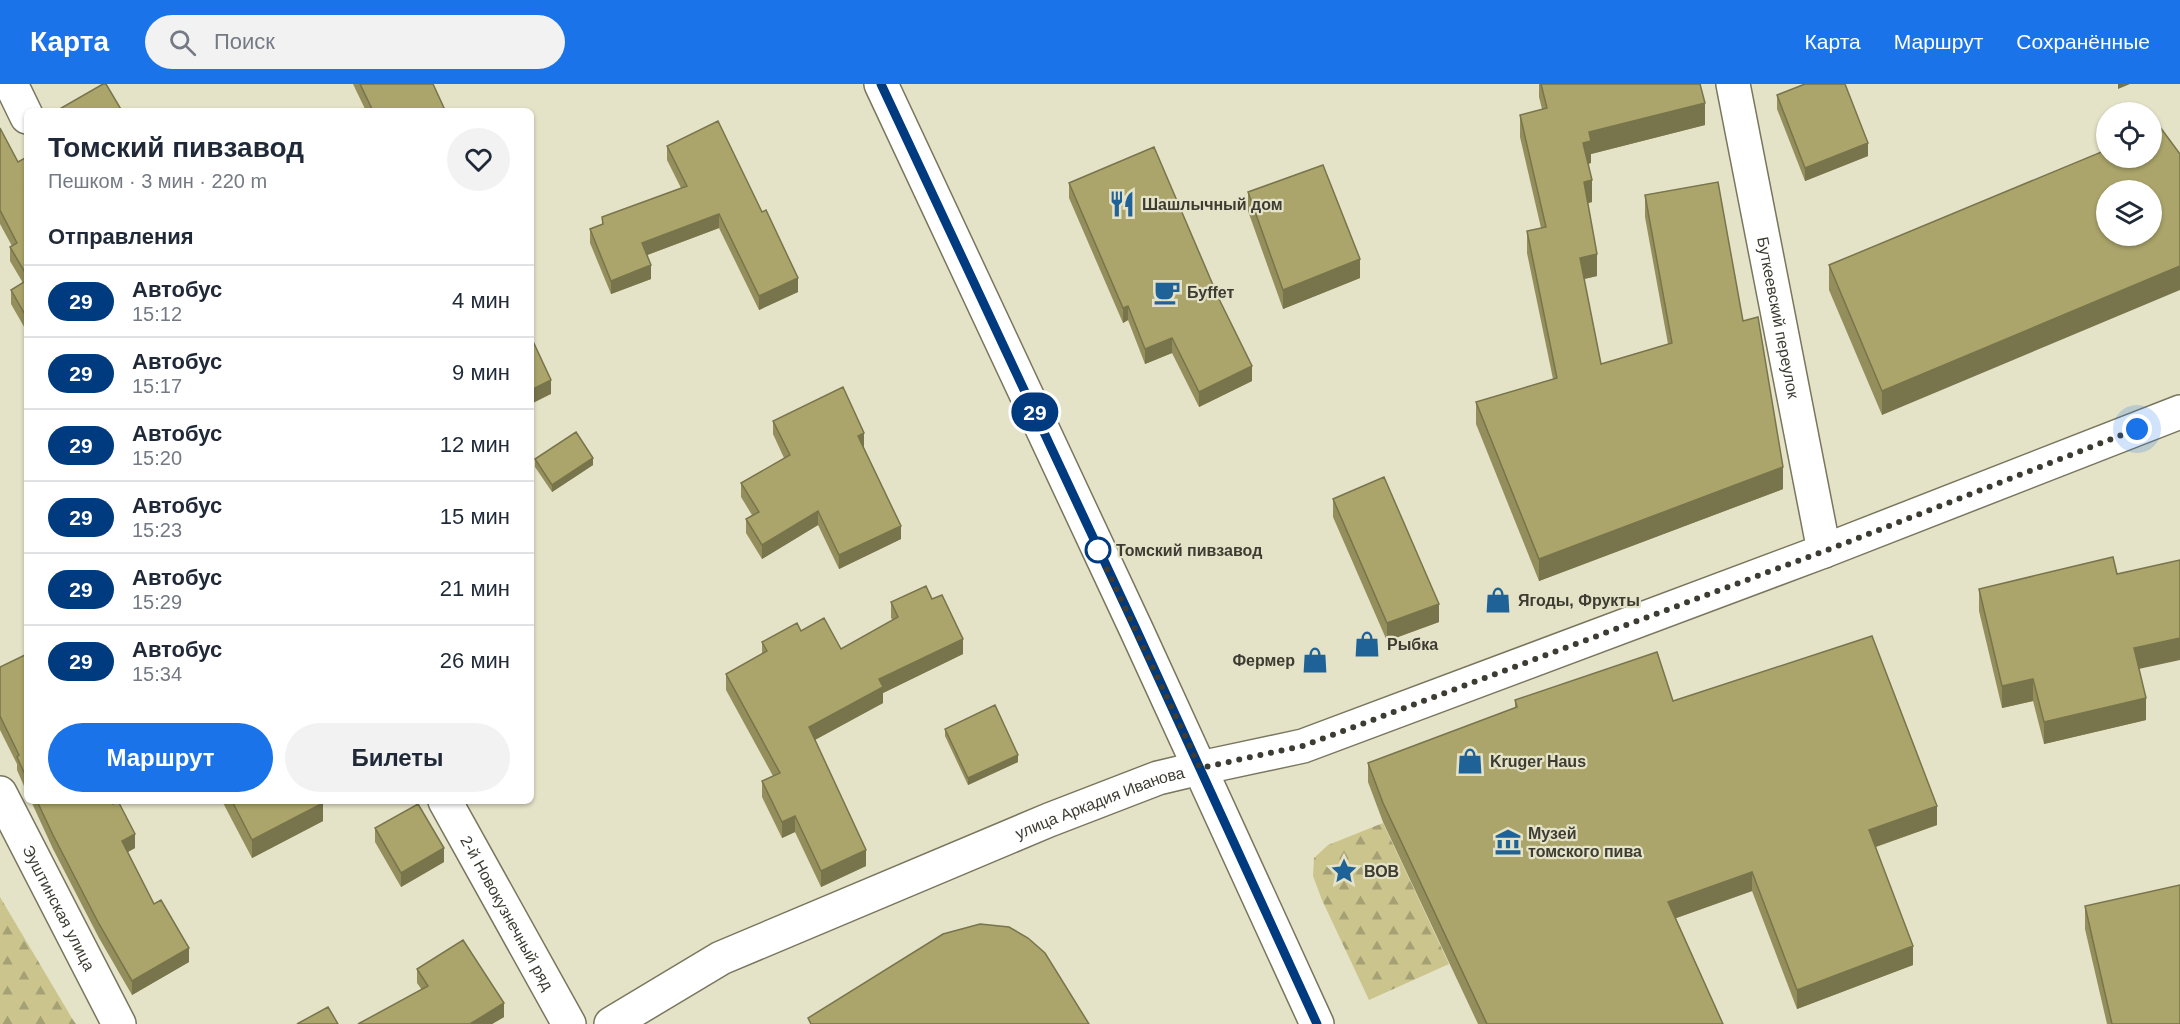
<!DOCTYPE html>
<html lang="ru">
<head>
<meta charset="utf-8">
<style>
	:root { --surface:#fff; --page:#f2f2f3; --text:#1f2937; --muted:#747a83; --line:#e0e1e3; --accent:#1a73e8 }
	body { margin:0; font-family:Helvetica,sans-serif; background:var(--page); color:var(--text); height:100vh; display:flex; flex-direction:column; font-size:22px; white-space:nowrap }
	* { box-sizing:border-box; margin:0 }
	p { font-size:20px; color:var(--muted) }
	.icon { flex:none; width:33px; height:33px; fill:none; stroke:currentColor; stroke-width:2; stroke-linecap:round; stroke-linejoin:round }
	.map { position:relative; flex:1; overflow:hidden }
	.details { position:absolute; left:24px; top:24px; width:510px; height:696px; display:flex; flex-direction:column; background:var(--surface); border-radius:9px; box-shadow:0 2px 4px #0004 }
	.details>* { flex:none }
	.badge { padding:0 12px; border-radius:20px; font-size:21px; line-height:39px }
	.tools { position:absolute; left:2096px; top:18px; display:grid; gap:12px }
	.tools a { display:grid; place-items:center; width:66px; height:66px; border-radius:50%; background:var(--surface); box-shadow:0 2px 4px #0004; font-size:30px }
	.you { position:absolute; width:30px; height:30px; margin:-15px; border:4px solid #fff; border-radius:50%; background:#1a73e8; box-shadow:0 0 0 9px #1a73e833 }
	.map>.badge { position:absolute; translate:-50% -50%; box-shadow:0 0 0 3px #fff }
	h2 { padding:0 24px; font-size:22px; line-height:54px }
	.round { display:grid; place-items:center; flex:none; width:63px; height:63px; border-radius:32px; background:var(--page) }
	.overview { display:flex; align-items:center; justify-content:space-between; height:102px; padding:0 24px }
	h1 { font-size:28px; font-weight:800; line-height:45px }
	.primary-button { display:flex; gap:12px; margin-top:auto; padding:12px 24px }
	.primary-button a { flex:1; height:69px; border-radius:36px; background:var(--accent); color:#fff; font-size:24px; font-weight:800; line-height:69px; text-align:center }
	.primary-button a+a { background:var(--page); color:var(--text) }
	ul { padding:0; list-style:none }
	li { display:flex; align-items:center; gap:18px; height:72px; padding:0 24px; border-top:2px solid var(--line) }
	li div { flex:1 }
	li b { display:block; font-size:22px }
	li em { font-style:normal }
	li .badge { min-width:66px; font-weight:700; text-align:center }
	header { display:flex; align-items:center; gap:36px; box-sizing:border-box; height:84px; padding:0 30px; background:var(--accent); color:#fff }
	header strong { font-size:28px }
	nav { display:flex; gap:33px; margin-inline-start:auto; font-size:21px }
	.search { width:420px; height:54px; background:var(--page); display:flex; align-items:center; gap:15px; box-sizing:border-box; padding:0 21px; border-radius:33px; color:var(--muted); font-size:22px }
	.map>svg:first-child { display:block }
	.forest { fill:url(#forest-firs) }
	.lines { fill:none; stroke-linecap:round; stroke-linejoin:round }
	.street-casing { stroke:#79765e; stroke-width:36 }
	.secondary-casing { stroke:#79765e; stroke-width:36 }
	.street { stroke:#fff; stroke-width:33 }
	.secondary { stroke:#fff; stroke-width:33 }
	.wall { fill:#938e5c }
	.shaded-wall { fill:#78744b }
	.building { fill:#aba56b; stroke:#78744b; stroke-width:1.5; fill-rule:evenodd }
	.line-casing { stroke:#fff; stroke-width:14 }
	.line { stroke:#003b80; stroke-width:9 }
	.walk { stroke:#3d3c32; stroke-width:6; stroke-dasharray:0 10.8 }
	.stop-dot { fill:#fff; stroke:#003b80; stroke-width:3 }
	.labels { text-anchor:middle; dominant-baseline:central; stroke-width:4.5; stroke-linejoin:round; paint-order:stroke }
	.poi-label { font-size:16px; font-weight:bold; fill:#3d3c32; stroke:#e4e2c7; text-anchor:start }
	.street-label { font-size:16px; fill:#3d3c32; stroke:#e4e2c7 }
	.stop-label { font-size:16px; font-weight:bold; fill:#3d3c32; stroke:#e4e2c7; text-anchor:start }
</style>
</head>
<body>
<header>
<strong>Карта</strong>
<div class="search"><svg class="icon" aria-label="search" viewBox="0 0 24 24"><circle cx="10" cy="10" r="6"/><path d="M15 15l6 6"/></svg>Поиск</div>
<nav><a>Карта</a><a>Маршрут</a><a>Сохранённые</a></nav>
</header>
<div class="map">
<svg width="2180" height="940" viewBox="0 0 2180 940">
	<defs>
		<pattern id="forest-firs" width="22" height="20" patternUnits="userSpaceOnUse" patternTransform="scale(1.5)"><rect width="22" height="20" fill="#cbc58d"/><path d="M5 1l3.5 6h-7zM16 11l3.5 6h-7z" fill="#a6a174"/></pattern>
	</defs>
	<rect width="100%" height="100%" fill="#e4e2c7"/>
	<!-- forest -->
	<path class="forest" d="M1383,739L1449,880L1369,916L1322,816L1313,792L1314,774L1328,761Z
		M0,813L73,936L76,940H0Z"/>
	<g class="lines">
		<!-- street casing -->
		<g class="street-casing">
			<g id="street">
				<path d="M11,0L27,33"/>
				<path id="s1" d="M1733,0L1824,467"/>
				<path id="s2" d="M0,709L119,940"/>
				<path id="s3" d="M445,717L569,940"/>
				<path id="s4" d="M611,940L721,874L1049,736L1158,694L1200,684"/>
			</g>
		</g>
		<!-- secondary casing -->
		<g class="secondary-casing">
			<path id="secondary" d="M881,0L1136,545L1317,940
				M1200,684L1303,662L1824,467L2180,328"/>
		</g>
		<!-- street -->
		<use href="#street" class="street"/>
		<!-- secondary -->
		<use href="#secondary" class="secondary"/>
	</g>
	<!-- wall -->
	<path class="wall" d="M353,0H433L444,27H366Z
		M1539,0H1700L1705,41L1591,70V79L1588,80L1592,118L1588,119L1597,192L1584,195L1601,280L1668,260L1645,133V111L1743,237L1783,405L1539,497L1476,340V318L1553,295L1527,169V147L1541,144L1520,53V31L1542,25L1539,13Z
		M1777,11L1868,72L1805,97L1777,25Z
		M0,44L18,78L27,73V248L11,220V206L23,199L10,177V163L12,162L0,140Z
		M667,62L798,208L759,226L719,144L647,171L651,195L611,210L590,159V145L602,141V133L681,104L667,76Z
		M2180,70L1882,331L1829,206V181Z
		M1069,99L1252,297L1199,323L1172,269L1145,280L1128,236L1123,239L1069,114Z
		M1248,108L1360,194L1283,225L1248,127Z
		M773,337L864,363L863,364L901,455L839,485L818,441L762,475L746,449V435L752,431L741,413V399L784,374L773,350Z
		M535,375L593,381L552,408L535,383Z
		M1333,415L1439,538L1387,557L1333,433Z
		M1979,505L2139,585L2146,636L2044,660L2033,617L2002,624L1979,527Z
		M932,515L963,570L883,609V619L815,656L866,782L821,803L795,748L782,754L762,713V697L773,692L726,606V590L762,570V558L801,547L841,565L893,536L891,534V518Z
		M27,570V709L17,686V680L0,646V583Z
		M1515,616L1673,617L1937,741L1876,763L1913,881L1797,925L1752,807L1676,834L1723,940H1478L1383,738L1368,698V679L1515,624Z
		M945,645L1018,678L968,701L945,652Z
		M31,717H112L135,764L128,768L154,820L189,878L132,911L99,854L53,765Z
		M222,717H322L323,737L252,774Z
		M375,744L444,778L401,803L375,758Z
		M2085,822L2180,940H2107L2085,845Z
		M417,885L504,933L492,940H358L422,906L417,899Z"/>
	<!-- shaded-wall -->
	<path class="shaded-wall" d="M2118,0H2130L2118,5Z
		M1705,19V41L1591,70V79L1583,81V59L1589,48Z
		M1868,59V72L1805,97V84Z
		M1592,96V118L1584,120V98Z
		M719,130V144L642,173V159Z
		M1597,170V192L1580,196V174Z
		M1360,175V194L1283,225V206Z
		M651,181V195L611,210V197Z
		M2180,182V206L1882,331V307Z
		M798,194V208L759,226V212Z
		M1128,222V236L1123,239V224Z
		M1172,254V269L1145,280V265Z
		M1252,282V297L1199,323V308Z
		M551,296V310L531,320V306Z
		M864,349V363L858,366V352Z
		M593,374V381L552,408V401Z
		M1783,383V405L1539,497V475Z
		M818,427V441L762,475V461Z
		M901,442V455L839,485V471Z
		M1439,520V538L1387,557V539Z
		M2180,554V576L2134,586V564Z
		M963,555V570L883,609V619L809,659V643L879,595Z
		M2033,595V617L2002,624V602Z
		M2146,614V636L2044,660V638Z
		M1018,671V678L968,701V694Z
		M323,719V737L252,774V756Z
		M1937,722V741L1869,765V746Z
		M795,732V748L782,754V738Z
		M135,750V764L122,771V757Z
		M444,764V778L401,803V789Z
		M866,766V782L821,803V787Z
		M1752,788V807L1668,837V818Z
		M1913,862V881L1797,925V906Z
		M189,864V878L132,911V897Z
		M504,919V933L492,940H470Z"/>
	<!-- building -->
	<path class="building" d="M103,0H106L122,27H56Z
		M360,0H433L444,24L438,27H373Z
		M1541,0H1700L1705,19L1589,48L1591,57L1583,59L1592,96L1584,98L1597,170L1580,174L1601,280L1672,259L1645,111L1718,98L1743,237L1758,233L1783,383L1539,475L1476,318L1557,294L1527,147L1546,143L1520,31L1547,24Z
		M1805,0H1845L1868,59L1805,84L1777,11Z
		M718,37L762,128L766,126L798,194L759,212L719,130L642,159L651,181L611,197L590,145L603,140L602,133L687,102L667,62Z
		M2160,43L2180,70V182L1882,307L1829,181L2106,66V74H2151V47ZM2106,106H2151V152H2106Z
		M0,44L18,78L27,73V106H25L27,109V192L10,163L17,159L0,126Z
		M1154,63L1219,215L1252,282L1199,308L1172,254L1145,265L1128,222L1123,224L1069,99Z
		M1323,81L1360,175L1283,206L1248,108Z
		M27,196V234L11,206Z
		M531,253L551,296L531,306Z
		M843,303L864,349L858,352L901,442L839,471L818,427L762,461L746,435L759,428L741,399L790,371L773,337Z
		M576,348L593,374L552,401L535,375Z
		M1384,393L1439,520L1387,539L1333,415Z
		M2113,473L2117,490L2180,476V554L2134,564L2146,614L2044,638L2033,595L2002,602L1979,505Z
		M926,502L932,515L942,511L963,555L879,595L883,603L809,643L866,766L821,787L795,732L782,738L762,697L780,689L726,590L767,567L762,558L797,539L801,547L824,534L841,565L898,533L891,518Z
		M1872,552L1937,722L1869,746L1913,862L1797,906L1752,788L1668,818L1723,940H1487L1383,719L1368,679L1517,623L1515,616L1657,568L1673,617Z
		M27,570V695L17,673L19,671L0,632V583Z
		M995,621L1018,671L968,694L945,645Z
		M37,717H112L113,720L118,717L135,750L122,757L154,820L161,816L189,864L132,897L99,840L53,751Z
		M232,717H322L323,719L252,756Z
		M418,720L444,764L401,789L375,744Z
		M2180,801V940H2112L2085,822Z
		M980,840L1009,843L1028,854L1045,869L1089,940H811L808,934L943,850Z
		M463,856L504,919L470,940H358L428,902L417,885Z
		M328,923L338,940H297Z"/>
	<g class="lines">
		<!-- line casing -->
		<g class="line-casing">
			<path id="line" d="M881,0L1136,545L1317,940"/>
		</g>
		<!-- line -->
		<use href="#line" class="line"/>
		<!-- walk -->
		<path class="walk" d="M1098,466L1200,684L1303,662L1843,460L2137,345"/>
	</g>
	<!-- icons -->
	<defs>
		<g id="restaurant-bare" transform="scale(2.07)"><path d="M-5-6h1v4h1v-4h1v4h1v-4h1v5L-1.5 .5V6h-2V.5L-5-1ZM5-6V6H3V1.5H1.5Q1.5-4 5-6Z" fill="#1e6297" stroke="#e4e2c7" stroke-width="2.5" paint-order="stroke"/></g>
		<g id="cafe-bare" transform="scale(2.07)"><path d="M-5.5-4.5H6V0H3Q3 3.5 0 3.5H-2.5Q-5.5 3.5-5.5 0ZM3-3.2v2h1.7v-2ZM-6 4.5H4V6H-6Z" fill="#1e6297" stroke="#e4e2c7" stroke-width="2.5" paint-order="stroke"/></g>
		<g id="shop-bare" transform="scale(2.07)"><path d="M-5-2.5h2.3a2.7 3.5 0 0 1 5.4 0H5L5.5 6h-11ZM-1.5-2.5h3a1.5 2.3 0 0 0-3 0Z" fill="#1e6297" stroke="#e4e2c7" stroke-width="2.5" paint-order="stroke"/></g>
		<g id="museum-bare" transform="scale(2.07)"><path d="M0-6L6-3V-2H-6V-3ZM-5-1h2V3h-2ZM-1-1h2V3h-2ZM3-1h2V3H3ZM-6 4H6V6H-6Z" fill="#1e6297" stroke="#e4e2c7" stroke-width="2.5" paint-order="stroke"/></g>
		<g id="sight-bare" transform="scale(2.07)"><path d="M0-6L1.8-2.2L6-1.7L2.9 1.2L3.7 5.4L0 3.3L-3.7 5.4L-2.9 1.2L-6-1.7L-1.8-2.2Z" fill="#1e6297" stroke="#e4e2c7" stroke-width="2.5" paint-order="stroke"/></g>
	</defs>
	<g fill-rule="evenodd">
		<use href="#restaurant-bare" x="1122" y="120"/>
		<use href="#cafe-bare" x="1167" y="208"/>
		<use href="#shop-bare" x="1498" y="516"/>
		<use href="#shop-bare" x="1367" y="560"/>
		<use href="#shop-bare" x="1315" y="576"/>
		<use href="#shop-bare" x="1470" y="677"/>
		<use href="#museum-bare" x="1508" y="758"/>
		<use href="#sight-bare" x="1344" y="787"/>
	</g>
	<!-- markers -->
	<circle class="stop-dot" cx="1098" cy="466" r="12"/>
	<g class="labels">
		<!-- poi labels -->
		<g class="poi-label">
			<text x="1142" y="120">Шашлычный дом</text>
			<text x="1187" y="208">Буffет</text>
			<text x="1518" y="516">Ягоды, Фрукты</text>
			<text x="1387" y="560">Рыбка</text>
			<text x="1295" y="576" text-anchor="end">Фермер</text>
			<text x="1490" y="677">Kruger Haus</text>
			<text x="1528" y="749">Музей<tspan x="1528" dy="18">томского пива</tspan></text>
			<text x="1364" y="787">ВОВ</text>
		</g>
		<!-- street labels -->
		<g class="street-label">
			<text stroke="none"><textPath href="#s1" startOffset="238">Буткеевский переулок</textPath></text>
			<text stroke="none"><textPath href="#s4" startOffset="538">улица Аркадия Иванова</textPath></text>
			<text stroke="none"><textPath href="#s2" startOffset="129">Эуштинская улица</textPath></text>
			<text stroke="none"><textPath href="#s3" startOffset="128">2-й Новокузнечный ряд</textPath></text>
		</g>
		<!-- stop labels -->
		<g class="stop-label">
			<text x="1116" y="466">Томский пивзавод</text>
		</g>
	</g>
</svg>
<div class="tools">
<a><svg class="icon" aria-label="locate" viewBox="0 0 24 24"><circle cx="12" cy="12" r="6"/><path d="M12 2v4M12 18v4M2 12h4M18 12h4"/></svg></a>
<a><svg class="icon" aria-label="layers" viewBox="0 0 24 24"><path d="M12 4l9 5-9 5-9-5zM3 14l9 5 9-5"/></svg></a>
</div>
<div class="you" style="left:2137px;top:345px"></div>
<b class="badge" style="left:1035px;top:328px;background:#003b80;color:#fff">29</b>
<section class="details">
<div class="overview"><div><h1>Томский пивзавод</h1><p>Пешком · 3 мин · 220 m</p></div><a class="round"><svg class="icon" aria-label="heart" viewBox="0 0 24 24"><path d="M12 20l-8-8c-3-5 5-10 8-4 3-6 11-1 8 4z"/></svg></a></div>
<h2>Отправления</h2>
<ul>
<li><span class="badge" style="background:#003b80;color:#fff">29</span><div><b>Автобус</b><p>15:12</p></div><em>4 мин</em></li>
<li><span class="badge" style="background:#003b80;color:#fff">29</span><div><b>Автобус</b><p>15:17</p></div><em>9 мин</em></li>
<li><span class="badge" style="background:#003b80;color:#fff">29</span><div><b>Автобус</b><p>15:20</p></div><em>12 мин</em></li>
<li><span class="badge" style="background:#003b80;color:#fff">29</span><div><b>Автобус</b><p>15:23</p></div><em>15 мин</em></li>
<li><span class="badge" style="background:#003b80;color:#fff">29</span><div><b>Автобус</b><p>15:29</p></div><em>21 мин</em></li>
<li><span class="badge" style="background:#003b80;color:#fff">29</span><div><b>Автобус</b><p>15:34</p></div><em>26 мин</em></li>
</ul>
<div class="primary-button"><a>Маршрут</a><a>Билеты</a></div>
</section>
</div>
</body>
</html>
